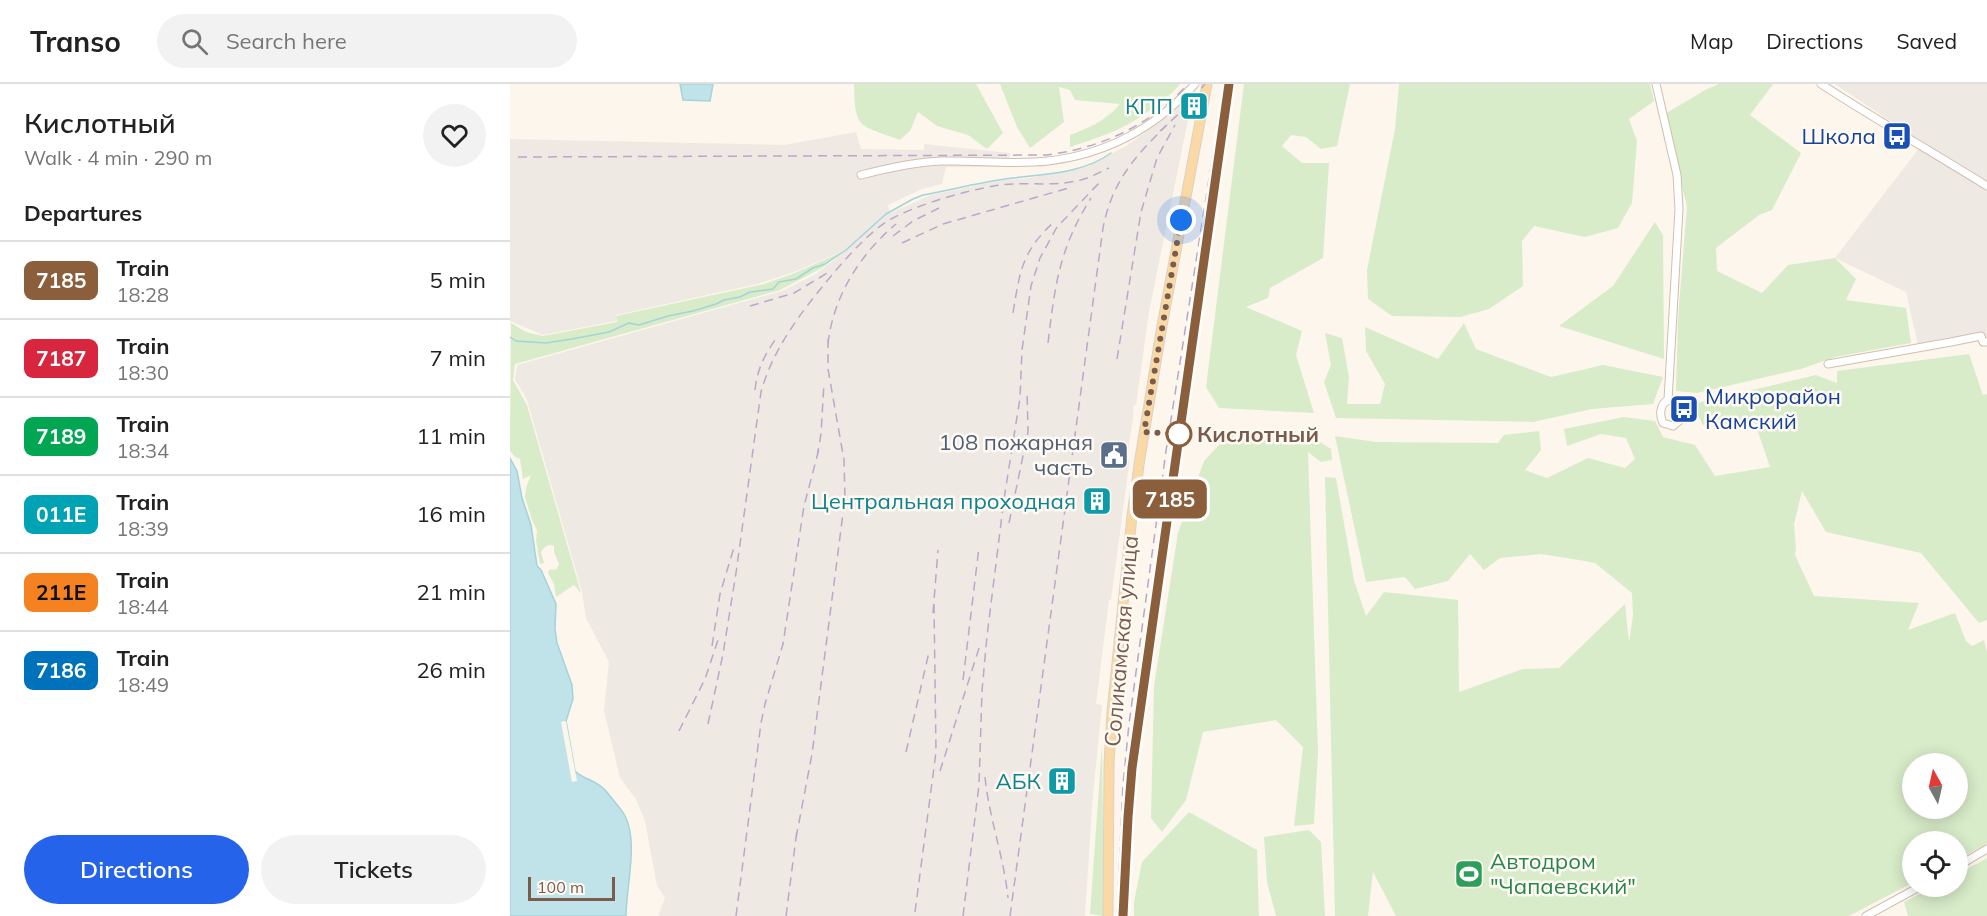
<!DOCTYPE html>
<html lang="en">
<head>
<meta charset="utf-8">
<style>
	:root { --surface:#fff; --page:#f2f2f2; --text:#222; --muted:#767676; --line:#e0e0e0; --accent:#2563eb }
	body { margin:0; font-family:Mulish,sans-serif; background:var(--page); color:var(--text); height:100vh; display:flex; flex-direction:column; font-size:22px; white-space:nowrap }
	* { box-sizing:border-box; margin:0 }
	p { font-size:20px; color:var(--muted) }
	.icon { flex:none; width:33px; height:33px; fill:none; stroke:currentColor; stroke-width:2; stroke-linecap:round; stroke-linejoin:round }
	.map { position:relative; flex:1; overflow:hidden }
	.drawer { display:flex; flex-direction:column; background:var(--surface); width:510px }
	.drawer>* { flex:none }
	.badge { padding:0 12px; border-radius:9px; font-size:21px; line-height:39px }
	.needle { width:39px; rotate:352deg }
	.buttons { position:absolute; left:1392px; top:669px; display:grid; gap:12px }
	.buttons a { display:grid; place-items:center; width:66px; height:66px; border-radius:50%; background:var(--surface); box-shadow:0 3px 15px #0003; font-size:30px }
	.scale { position:absolute; left:18px; bottom:15px; width:87px; box-sizing:border-box; padding-left:6px; border:3px solid #7a5c4d; border-top:0; font-size:16px; line-height:21px; white-space:nowrap; color:#7a5c4d; -webkit-text-stroke:4px #fffaf3; paint-order:stroke }
	.you { position:absolute; width:30px; height:30px; margin:-15px; border:4px solid #fff; border-radius:50%; background:#1a73e8; box-shadow:0 0 0 9px #1a73e833 }
	.map>.badge { position:absolute; translate:-50% -50%; box-shadow:0 0 0 3px #fff }
	h2 { padding:0 24px; font-size:22px; line-height:54px }
	.round { display:grid; place-items:center; flex:none; width:63px; height:63px; border-radius:32px; background:var(--page) }
	.head { display:flex; align-items:center; justify-content:space-between; height:102px; padding:0 24px }
	h1 { font-size:28px; font-weight:600; line-height:45px }
	.primary-button { display:flex; gap:12px; margin-top:auto; padding:12px 24px }
	.primary-button a { flex:1; height:69px; border-radius:36px; background:var(--accent); color:#fff; font-size:24px; font-weight:600; line-height:69px; text-align:center }
	.primary-button a+a { background:var(--page); color:var(--text) }
	ul { padding:0; list-style:none }
	li { display:flex; align-items:center; gap:18px; height:78px; padding:0 24px; border-top:2px solid var(--line) }
	li div { flex:1 }
	li b { display:block; font-size:22px }
	li em { font-style:normal }
	li .badge { min-width:66px; font-weight:700; text-align:center }
	header { display:flex; align-items:center; gap:36px; box-sizing:border-box; height:84px; padding:0 30px; background:var(--surface); border-bottom:2px solid var(--line) }
	header strong { font-size:28px }
	nav { display:flex; gap:33px; margin-inline-start:auto; font-size:21px }
	.search { width:420px; height:54px; background:var(--page); display:flex; align-items:center; gap:15px; box-sizing:border-box; padding:0 21px; border-radius:33px; color:var(--muted); font-size:22px }
	main { display:flex; flex:1; min-height:0 }
	.map>svg:first-child { display:block }
	.industrial { fill:#efe9e4 }
	.green { fill:#d8ecc9; fill-rule:evenodd }
	.water { fill:#bfe3e8; stroke:#a5d3da; stroke-width:1.5 }
	.pier { fill:#fdf6ec }
	.lines { fill:none; stroke-linecap:round; stroke-linejoin:round }
	.stream { stroke:#a5d3da; stroke-width:1.5 }
	.minor-casing { stroke:#d1beb0; stroke-width:9 }
	.major-casing { stroke:#dad1cd; stroke-width:11 }
	.minor { stroke:#fff; stroke-width:7 }
	.major { stroke:#fbd9a5; stroke-width:9 }
	.rail { stroke:#b9a8c9; stroke-width:1.5; stroke-dasharray:9 6; stroke-linecap:butt }
	.line-casing { stroke:#fff; stroke-width:14 }
	.line { stroke:#8b5e3c; stroke-width:9 }
	.walk { stroke:#7a5c4d; stroke-width:6; stroke-dasharray:0 10.8 }
	.stop-dot { fill:#fff; stroke:#8b5e3c; stroke-width:3 }
	.labels { text-anchor:middle; dominant-baseline:central; stroke-width:5; stroke-linejoin:round; paint-order:stroke }
	.culture-label { font-size:22px; fill:#0d838f; stroke:#fffaf3; text-anchor:end }
	.transit-label { font-size:22px; fill:#164399; stroke:#fffaf3; text-anchor:end }
	.stop-label { font-size:22px; font-weight:bold; fill:#7a5c4d; stroke:#fffaf3; text-anchor:start }
	.service-label { font-size:22px; fill:#4e5e75; stroke:#fffaf3; text-anchor:end }
	.street-label { font-size:22px; fill:#7a5c4d; stroke:#fffaf3 }
	.leisure-label { font-size:22px; fill:#27864d; stroke:#fffaf3; text-anchor:start }
</style>
</head>
<body>
<header>
<strong>Transo</strong>
<div class="search"><svg class="icon" aria-label="search" viewBox="0 0 24 24"><circle cx="10" cy="10" r="6"/><path d="M15 15l6 6"/></svg>Search here</div>
<nav><a>Map</a><a>Directions</a><a>Saved</a></nav>
</header>
<main>
<section class="drawer">
<div class="head"><div><h1>Кислотный</h1><p>Walk · 4 min · 290 m</p></div><a class="round"><svg class="icon" aria-label="heart" viewBox="0 0 24 24"><path d="M12 20l-8-8c-3-5 5-10 8-4 3-6 11-1 8 4z"/></svg></a></div>
<h2>Departures</h2>
<ul>
<li><span class="badge" style="background:#8b5e3c;color:#fff">7185</span><div><b>Train</b><p>18:28</p></div><em>5 min</em></li>
<li><span class="badge" style="background:#d7263d;color:#fff">7187</span><div><b>Train</b><p>18:30</p></div><em>7 min</em></li>
<li><span class="badge" style="background:#00a651;color:#fff">7189</span><div><b>Train</b><p>18:34</p></div><em>11 min</em></li>
<li><span class="badge" style="background:#00a3b4;color:#fff">011Е</span><div><b>Train</b><p>18:39</p></div><em>16 min</em></li>
<li><span class="badge" style="background:#f58220;color:#111">211Е</span><div><b>Train</b><p>18:44</p></div><em>21 min</em></li>
<li><span class="badge" style="background:#0072bc;color:#fff">7186</span><div><b>Train</b><p>18:49</p></div><em>26 min</em></li>
</ul>
<div class="primary-button"><a>Directions</a><a>Tickets</a></div>
</section>
<div class="map">
<svg width="1477" height="832" viewBox="0 0 1477 832">
	<rect width="100%" height="100%" fill="#fdf6ec"/>
	<!-- industrial -->
	<path class="industrial" d="M1325,0H1477V252L1408,261L1396,208L1325,174L1413,59Z
		M672,18L679,24L684,20L686,22L679,31L639,228L626,321H624L623,327H624L617,375L619,376V381L601,516H599L586,620L592,621L583,710L575,832H148L155,814L147,802L135,737L126,715L110,694L94,627L99,578L76,534L72,508L17,316L5,295L7,281L272,207L306,190L338,165L284,188L247,200L106,231V237L33,251L0,237V55L274,61L346,48L351,65L414,66V60L500,69L499,83H436L432,100L412,105L378,121L380,129L421,111L492,96L513,95L577,83L618,61L666,25Z"/>
	<!-- green -->
	<path class="green" d="M344,0H466L493,49L477,65L458,51L427,42L408,28L400,47L390,56C349,40 345,47 344,0Z
		M490,0H670C664,8 657,13 649,19C619,44 596,51 560,63V51C579,44 597,36 610,20L565,16L560,6L549,3L554,38L520,64L507,43Z
		M734,0H840L827,62L811,65L796,53L781,51L772,62L792,79H819L813,174L760,204L758,214L736,223L792,247L786,271L804,329L709,324L696,303Z
		M889,0H1140L1144,17L1119,35L1127,57L1122,119L1108,144L1075,153L1024,142L1012,157L1013,202L979,225L950,233L882,232L858,215L857,186L885,45Z
		M1209,0H1263L1240,31L1291,69L1262,126L1249,131L1206,164L1207,187L1252,209L1278,181L1325,174L1346,195L1336,216L1396,224L1401,259L1325,273L1291,285L1187,309L1166,307L1168,234L1177,122L1153,31L1197,5Z
		M1145,138L1153,151L1154,275L1049,242L1103,202Z
		M332,168L312,184L270,206L5,280L3,296L17,321L71,509L64,501L46,513L44,500L38,489L39,486L47,485L49,480L44,468V462C39,459 34,463 31,468L34,479L30,480L26,456L27,446L22,436L15,413L16,404L21,391L13,395L10,375L5,373L0,367L1,239L16,248L33,252L107,238L106,232L254,200L285,189Z
		M954,239L966,265L1041,293L1093,281L1153,293L1143,320L1082,325L1023,338L826,334L814,298L821,281L815,249L832,254L839,293L837,320H870L875,300L856,267L855,243L928,275Z
		M1459,270L1473,311L1477,310V536L1469,539L1411,469L1316,448L1292,407L1284,440L1286,464L1285,471L1304,512L1409,519L1398,546L1445,529L1456,557L1462,562L1474,556L1477,568V760L1448,775V758H1402V799L1339,832H886L863,788L858,832H825L815,393L826,394L844,496L856,532L874,508L948,516L949,608L1013,585L1049,584L1115,520L1119,558L1123,532L1122,509L1085,479L1069,476L1031,470L990,474L974,486L960,470L938,497L905,505L895,493L856,498L825,352L866,358L988,359L994,351L1029,347L1031,366L1015,386L1037,394L1078,374L1115,384L1125,375L1116,354L1091,350L1057,362L1054,345L1114,333L1145,337L1153,353L1185,361L1205,392L1260,383L1245,339L1193,341L1182,320L1306,291L1327,299V287ZM1402,680H1448V724H1402Z
		M723,346L796,349L821,365L822,376L811,378L798,368L808,669L804,740L784,742L793,663L766,636L693,648L676,716L652,748L641,734L644,602L668,449L694,377Z
		M592,660L594,832L580,830Z
		M679,728L747,766L749,832H624V818L632,778Z
		M799,746L811,758L815,832H766L757,798L754,753Z
		M1477,774V832H1398L1394,818L1423,803L1448,802V790Z"/>
	<!-- water -->
	<path class="water" d="M170,0H203L200,17L173,16Z
		M0,374L7,387L12,414L21,441L27,482L31,486L46,520L45,545L47,559L62,601L63,615L56,637L65,687C74,696 85,695 96,707C102,715 112,725 116,734C128,761 116,803 116,832H0Z"/>
	<!-- pier -->
	<path class="pier" d="M56,637L67,697L62,698L51,638Z"/>
	<g class="lines">
		<!-- stream -->
		<path class="stream" d="M0,253L6,257L36,259L62,255L99,248L119,239L129,241L158,232L183,227L206,220L214,216L230,213L240,208L263,205L269,198L286,195L303,184L315,180L336,166L376,130L403,115L413,111C440,106 467,99 495,95C530,90 571,91 601,69"/>
		<!-- minor casing -->
		<g class="minor-casing">
			<path id="minor" d="M1146,0L1167,91L1169,125L1158,316
				M1311,0C1365,35 1422,68 1477,102
				M351,91C378,84 404,78 432,77C467,76 503,81 538,77C598,70 645,44 685,0
				M1318,280L1441,258L1471,252L1473,258H1477
				M1158,316L1166,318L1170,325L1169,337L1163,342L1153,339C1149,331 1150,320 1158,316Z
				M1448,782L1477,765
				M1356,832L1411,802"/>
		</g>
		<!-- major casing -->
		<g class="major-casing">
			<path id="major" d="M598,832L599,680L602,628L622,432L630,374L652,242L697,0"/>
		</g>
		<!-- minor -->
		<use href="#minor" class="minor"/>
		<!-- major -->
		<use href="#major" class="major"/>
		<!-- rail -->
		<path class="rail" d="M650,47L673,26L695,0
			M8,73L537,71C591,64 641,41 678,0
			M383,152L403,137L429,124
			M392,159L433,140L562,103
			M240,222L284,209L319,188
			M503,229C510,186 512,167 545,137
			M538,259C545,201 549,165 581,114
			M318,260C323,213 350,170 386,140
			M686,260L723,0
			M607,275L631,128L647,74L665,41
			M245,306C247,286 254,272 265,256
			M307,373L311,350L314,299
			M499,439L518,348L517,306
			M423,529L428,466
			M202,562L210,510L225,460
			M453,596L469,463
			M198,640L213,570L226,489L251,308C264,261 296,222 327,185C342,168 357,151 376,138C402,122 454,107 484,102C511,97 539,103 566,97C578,95 588,89 599,84
			M169,647L195,595L208,556
			M396,668L419,568
			M624,668L683,252
			M430,687L470,561
			M475,693C479,734 494,773 498,814
			M286,754L302,670L335,414L334,376L318,285V254
			M405,828L426,668L424,520
			M226,832L251,639L255,620L273,560L294,422L309,365
			M276,832L287,746
			M453,832L469,701L472,607L477,552L494,415L510,314L512,266L521,202L530,174L547,143L591,97
			M500,832L593,144C602,98 624,73 657,41
			M607,832L613,701L619,640L656,367L714,0
			M618,832L624,715L630,661"/>
	</g>
	<g class="lines">
		<!-- line casing -->
		<g class="line-casing">
			<path id="line" d="M613,832L618,733L622,684L719,0"/>
		</g>
		<!-- line -->
		<use href="#line" class="line"/>
		<!-- walk -->
		<path class="walk" d="M669,350L634,348L671,136"/>
	</g>
	<!-- icons -->
	<defs>
		<g id="building-square" transform="scale(1.5)"><rect x="-9" y="-9" width="18" height="18" rx="4" fill="#0f9aa8" stroke="#fffaf3"/><path d="M-4-6H4V6H1V3H-1V6H-4ZM-2.5-4.3h1.7v1.8h-1.7ZM.8-4.3h1.7v1.8H.8ZM-2.5-1h1.7V.8h-1.7ZM.8-1h1.7V.8H.8Z" fill="#fff"/></g>
		<g id="bus-square" transform="scale(1.5)"><rect x="-9" y="-9" width="18" height="18" rx="4" fill="#1a4fb4" stroke="#fffaf3"/><path d="M-5-6H5V4H4V6H2V4H-2V6H-4V4H-5ZM-3.5-4V0h7V-4ZM-3.5 1.2v1.5H-2V1.2ZM2 1.2v1.5H3.5V1.2Z" fill="#fff"/></g>
		<g id="civic-square" transform="scale(1.5)"><rect x="-9" y="-9" width="18" height="18" rx="4" fill="#5c6f8a" stroke="#fffaf3"/><path d="M-.6-6.5H3V-4.5H.6V-3L4-1V1h2V6H-6V1h2V-1L-.6-3ZM-1.2 2.5V6h2.4V2.5Z" fill="#fff"/></g>
		<g id="stadium-square" transform="scale(1.5)"><rect x="-9" y="-9" width="18" height="18" rx="4" fill="#2e9e5b" stroke="#fffaf3"/><path d="M0-5a6.5 5 0 1 0 0 10a6.5 5 0 1 0 0-10ZM-3.5-1.8h7v3.6h-7Z" fill="#fff"/></g>
	</defs>
	<g fill-rule="evenodd">
		<use href="#building-square" x="684" y="22"/>
		<use href="#bus-square" x="1387" y="52"/>
		<use href="#bus-square" x="1174" y="325"/>
		<use href="#civic-square" x="604" y="371"/>
		<use href="#building-square" x="587" y="417"/>
		<use href="#building-square" x="552" y="697"/>
		<use href="#stadium-square" x="959" y="790"/>
	</g>
	<!-- markers -->
	<circle class="stop-dot" cx="669" cy="350" r="12"/>
	<g class="labels">
		<!-- culture labels -->
		<g class="culture-label">
			<text x="663" y="22">КПП</text>
			<text x="566" y="417">Центральная проходная</text>
			<text x="531" y="697">АБК</text>
		</g>
		<!-- transit labels -->
		<g class="transit-label">
			<text x="1366" y="52">Школа</text>
			<text x="1195" y="312" text-anchor="start">Микрорайон<tspan x="1195" dy="25">Камский</tspan></text>
		</g>
		<!-- stop labels -->
		<g class="stop-label">
			<text x="687" y="350">Кислотный</text>
		</g>
		<!-- service labels -->
		<g class="service-label">
			<text x="583" y="358">108 пожарная<tspan x="583" dy="25">часть</tspan></text>
		</g>
		<!-- street labels -->
		<g class="street-label">
			<text transform="translate(611 557) rotate(-85)">Соликамская улица</text>
		</g>
		<!-- leisure labels -->
		<g class="leisure-label">
			<text x="980" y="777">Автодром<tspan x="980" dy="25">"Чапаевский"</tspan></text>
		</g>
	</g>
</svg>
<div class="buttons">
<a><svg class="needle" viewBox="-14 -14 28 28"><path d="M0-13l5 13h-10z" fill="#e53935"/><path d="M0 13l5-13h-10z" fill="#767676"/></svg></a>
<a><svg class="icon" aria-label="locate" viewBox="0 0 24 24"><circle cx="12" cy="12" r="6"/><path d="M12 2v4M12 18v4M2 12h4M18 12h4"/></svg></a>
</div>
<div class="scale">100 m</div>
<div class="you" style="left:671px;top:136px"></div>
<b class="badge" style="left:660px;top:415px;background:#8b5e3c;color:#fff">7185</b>
</div>
</main>
</body>
</html>
